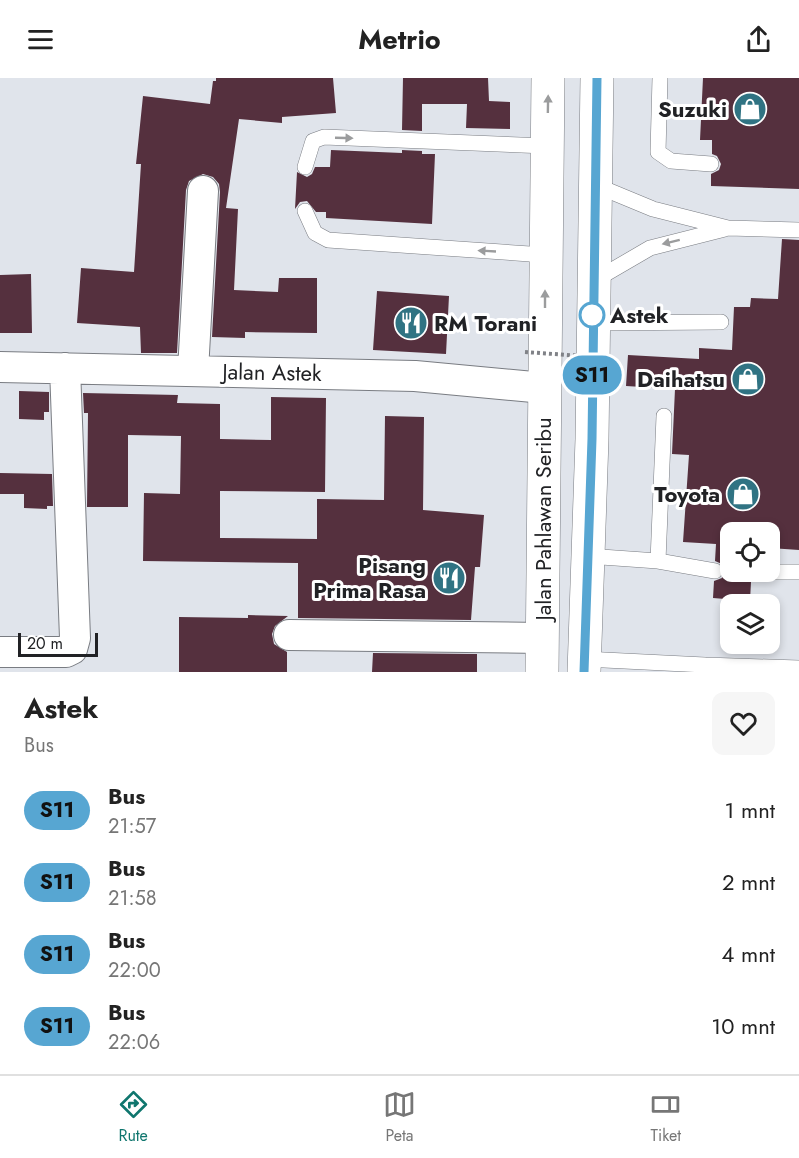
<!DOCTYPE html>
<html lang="id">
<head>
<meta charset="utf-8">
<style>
	:root { --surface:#fff; --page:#f6f6f6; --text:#222; --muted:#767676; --line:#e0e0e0; --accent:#0f766e }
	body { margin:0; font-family:Jost,sans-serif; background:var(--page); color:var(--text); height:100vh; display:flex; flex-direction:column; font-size:22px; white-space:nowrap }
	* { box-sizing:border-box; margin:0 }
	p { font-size:20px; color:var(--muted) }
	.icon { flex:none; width:33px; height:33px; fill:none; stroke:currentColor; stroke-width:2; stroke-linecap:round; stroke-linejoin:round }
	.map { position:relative; height:594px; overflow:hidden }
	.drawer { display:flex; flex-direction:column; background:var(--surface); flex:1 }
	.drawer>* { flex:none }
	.badge { padding:0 12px; border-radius:20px; font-size:21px; line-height:39px }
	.tools { position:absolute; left:720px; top:444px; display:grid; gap:12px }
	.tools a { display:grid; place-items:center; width:60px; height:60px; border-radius:12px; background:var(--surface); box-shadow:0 3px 9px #0003; font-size:30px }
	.scale { position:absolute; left:18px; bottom:15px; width:80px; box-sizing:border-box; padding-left:6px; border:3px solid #212225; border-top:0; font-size:16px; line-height:21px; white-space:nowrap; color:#212225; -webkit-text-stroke:4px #fff; paint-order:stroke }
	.map>.badge { position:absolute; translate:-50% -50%; box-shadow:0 0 0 3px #fff }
	.round { display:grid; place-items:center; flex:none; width:63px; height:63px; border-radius:12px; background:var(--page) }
	.head { display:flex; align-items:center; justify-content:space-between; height:102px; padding:0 24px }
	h1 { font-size:28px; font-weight:700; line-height:45px }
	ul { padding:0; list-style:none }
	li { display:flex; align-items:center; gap:18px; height:72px; padding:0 24px }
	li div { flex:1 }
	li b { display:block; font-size:22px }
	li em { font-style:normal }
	li .badge { min-width:66px; font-weight:700; text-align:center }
	header { display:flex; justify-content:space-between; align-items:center; height:78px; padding:0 24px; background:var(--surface); font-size:27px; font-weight:700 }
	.dock { display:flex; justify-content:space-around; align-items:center; height:84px; border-top:2px solid var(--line); background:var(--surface); font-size:16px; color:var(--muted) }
	.dock a { display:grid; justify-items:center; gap:3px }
	.dock .current { color:var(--accent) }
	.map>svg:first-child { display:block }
	.building { fill:#55303e }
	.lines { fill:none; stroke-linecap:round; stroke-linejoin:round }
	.service-casing { stroke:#797c82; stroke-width:16 }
	.minor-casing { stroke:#797c82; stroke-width:32 }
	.primary-casing { stroke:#797c82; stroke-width:34 }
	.service { stroke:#fff; stroke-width:15 }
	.minor { stroke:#fff; stroke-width:30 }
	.primary { stroke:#fff; stroke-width:33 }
	.path-bridge { stroke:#808287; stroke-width:4; stroke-dasharray:3 3; stroke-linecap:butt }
	.oneway { fill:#9b9c9d }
	.line-casing { stroke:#fff; stroke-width:14 }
	.line { stroke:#57a6d2; stroke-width:9 }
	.stop-dot { fill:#fff; stroke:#57a6d2; stroke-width:3 }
	.labels { text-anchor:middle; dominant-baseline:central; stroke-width:6; stroke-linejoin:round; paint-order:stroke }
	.poi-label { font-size:22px; font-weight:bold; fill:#212225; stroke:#fff; text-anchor:end }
	.stop-label { font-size:22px; font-weight:bold; fill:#212225; stroke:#fff; text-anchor:start }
	.street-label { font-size:22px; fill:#212225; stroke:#fff }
</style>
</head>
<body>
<header><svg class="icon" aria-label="menu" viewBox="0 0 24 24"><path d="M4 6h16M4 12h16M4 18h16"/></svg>Metrio<svg class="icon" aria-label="share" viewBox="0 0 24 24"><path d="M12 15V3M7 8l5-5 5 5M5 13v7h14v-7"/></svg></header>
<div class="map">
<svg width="799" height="594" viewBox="0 0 799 594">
	<rect width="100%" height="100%" fill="#e0e4eb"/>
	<!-- building -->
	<path class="building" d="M216,0H333L336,35L282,39V45L239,41L226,130L238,131L234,212L278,214L279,200H317V255L245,254V260L212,259L220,114L219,106L213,99L203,96L189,103L186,112L177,275H141L140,249L77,245L81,190L134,194L141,86H136L143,18L210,26L213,3H216Z
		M403,0H488L489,23L510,24V51L466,50L467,26H422V53L402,52Z
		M703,0H799V111L711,108V96L719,92L721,86L717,78L712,76V62H700Z
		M331,72L402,75V72L422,73V76H435L432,146L326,140V134H316L307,123L300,124L295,131L297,94L307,99L312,96L315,89H330Z
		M782,161L799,162V472L770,470V454H730V494H742L744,499L751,504L750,523L713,520L714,503L722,500L725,494L722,486L715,483L716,466L683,464L689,377L672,376L675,311L626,308L628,277L699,281V270L732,272L734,229H750L751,220L778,221Z
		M31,196L32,255H0V197Z
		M377,213L449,218L446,276L373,272Z
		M19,313L49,314V334H44V342L19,341Z
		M83,315L178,317L177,325L220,326V361L271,362V319L326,320L325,414L220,413V460L317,461V421L384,422L385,338L424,339L423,432L484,437L480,489H475L471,542L298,540V485L143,483L144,415L180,416L181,358L128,357V429H87L88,335H84Z
		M0,395L52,396L53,428H47V431L24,430V416H0Z
		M248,537L288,538L275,548L272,556L274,566L287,574V594H179V539L248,540Z
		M373,575L477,576V594H372Z"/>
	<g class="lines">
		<!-- service casing -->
		<g class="service-casing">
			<path id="service" d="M660,0L658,74L671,83L711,86
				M305,89L313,63L324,59L547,68
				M595,107L653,131L728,150L799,152
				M305,133L315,155L328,162L545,177
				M595,202L650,170L725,151
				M592,245L721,244
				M587,478L658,483L715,493
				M658,483L664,338
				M752,494H799
				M584,581L705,587V594
				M705,587L799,590"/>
		</g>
		<!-- minor casing -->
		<g class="minor-casing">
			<path id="minor" d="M0,289L415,298L544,310
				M193,293L203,113
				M289,557L542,560
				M0,574H66L72,571L75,560L65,290"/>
		</g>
		<!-- primary casing -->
		<g class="primary-casing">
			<path id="primary" d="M542,594L548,0
				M584,594L592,361L597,0"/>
		</g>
		<!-- service -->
		<use href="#service" class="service"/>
		<!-- minor -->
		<use href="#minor" class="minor"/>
		<!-- primary -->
		<use href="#primary" class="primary"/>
		<!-- path-bridge -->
		<path class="path-bridge" d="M525,274L611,280"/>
	</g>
	<!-- one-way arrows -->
	<defs><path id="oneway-solid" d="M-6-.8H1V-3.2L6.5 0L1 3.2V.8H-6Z" transform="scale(1.5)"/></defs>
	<g class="oneway">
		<use href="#oneway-solid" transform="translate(548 26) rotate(-89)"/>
		<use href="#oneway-solid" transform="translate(344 60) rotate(2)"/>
		<use href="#oneway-solid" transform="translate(671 164) rotate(166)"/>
		<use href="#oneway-solid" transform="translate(487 173) rotate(-177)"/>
		<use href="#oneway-solid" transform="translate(545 221) rotate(-90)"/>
	</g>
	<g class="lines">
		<!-- line casing -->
		<g class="line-casing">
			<path id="line" d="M584,594L592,361L597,0"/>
		</g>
		<!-- line -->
		<use href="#line" class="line"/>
	</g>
	<!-- icons -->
	<defs>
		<g id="shop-disc" transform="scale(1.725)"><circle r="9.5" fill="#307383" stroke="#fff"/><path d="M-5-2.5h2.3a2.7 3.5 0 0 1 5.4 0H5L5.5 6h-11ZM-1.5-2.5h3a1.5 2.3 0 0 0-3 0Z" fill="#fff"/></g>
		<g id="restaurant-disc" transform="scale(1.725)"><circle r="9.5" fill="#307383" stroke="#fff"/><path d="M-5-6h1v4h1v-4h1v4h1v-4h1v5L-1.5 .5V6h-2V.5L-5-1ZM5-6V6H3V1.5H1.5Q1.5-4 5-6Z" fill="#fff"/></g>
	</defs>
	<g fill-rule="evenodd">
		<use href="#shop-disc" x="750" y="31"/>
		<use href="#restaurant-disc" x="411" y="245"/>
		<use href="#shop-disc" x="748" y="301"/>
		<use href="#shop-disc" x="743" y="416"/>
		<use href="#restaurant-disc" x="449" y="500"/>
	</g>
	<!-- markers -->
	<circle class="stop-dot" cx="592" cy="237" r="12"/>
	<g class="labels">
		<!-- poi labels -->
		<g class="poi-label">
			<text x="727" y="31">Suzuki</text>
			<text x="434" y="245" text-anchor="start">RM Torani</text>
			<text x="725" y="301">Daihatsu</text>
			<text x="720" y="416">Toyota</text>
			<text x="426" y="487">Pisang<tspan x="426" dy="25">Prima Rasa</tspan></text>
		</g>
		<!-- stop labels -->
		<g class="stop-label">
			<text x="610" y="237">Astek</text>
		</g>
		<!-- street labels -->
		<g class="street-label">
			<text transform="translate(272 294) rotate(1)">Jalan Astek</text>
			<text transform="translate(543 441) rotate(-90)">Jalan Pahlawan Seribu</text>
		</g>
	</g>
</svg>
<div class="tools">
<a><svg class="icon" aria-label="locate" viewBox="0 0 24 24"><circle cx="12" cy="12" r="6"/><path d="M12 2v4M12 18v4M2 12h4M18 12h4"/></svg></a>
<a><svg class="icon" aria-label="layers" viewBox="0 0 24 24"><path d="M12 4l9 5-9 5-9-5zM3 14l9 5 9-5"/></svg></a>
</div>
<div class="scale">20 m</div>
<b class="badge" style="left:592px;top:297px;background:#57a6d2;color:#111">S11</b>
</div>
<section class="drawer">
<div class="head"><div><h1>Astek</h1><p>Bus</p></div><a class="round"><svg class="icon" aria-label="heart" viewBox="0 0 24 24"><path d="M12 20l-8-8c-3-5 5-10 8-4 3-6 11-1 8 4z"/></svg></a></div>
<ul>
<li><span class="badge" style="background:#57a6d2;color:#111">S11</span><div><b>Bus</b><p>21:57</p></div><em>1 mnt</em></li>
<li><span class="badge" style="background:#57a6d2;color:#111">S11</span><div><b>Bus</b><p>21:58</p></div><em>2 mnt</em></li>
<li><span class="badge" style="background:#57a6d2;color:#111">S11</span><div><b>Bus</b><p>22:00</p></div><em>4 mnt</em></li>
<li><span class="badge" style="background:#57a6d2;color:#111">S11</span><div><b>Bus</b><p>22:06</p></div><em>10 mnt</em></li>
</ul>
</section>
<nav class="dock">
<a class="current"><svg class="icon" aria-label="directions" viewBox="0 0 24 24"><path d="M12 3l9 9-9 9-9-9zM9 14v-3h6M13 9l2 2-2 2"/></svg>Rute</a>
<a><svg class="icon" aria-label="map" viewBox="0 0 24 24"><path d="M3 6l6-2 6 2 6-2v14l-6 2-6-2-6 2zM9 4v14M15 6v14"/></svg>Peta</a>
<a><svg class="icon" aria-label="tickets" viewBox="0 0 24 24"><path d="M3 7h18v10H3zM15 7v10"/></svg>Tiket</a>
</nav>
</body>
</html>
